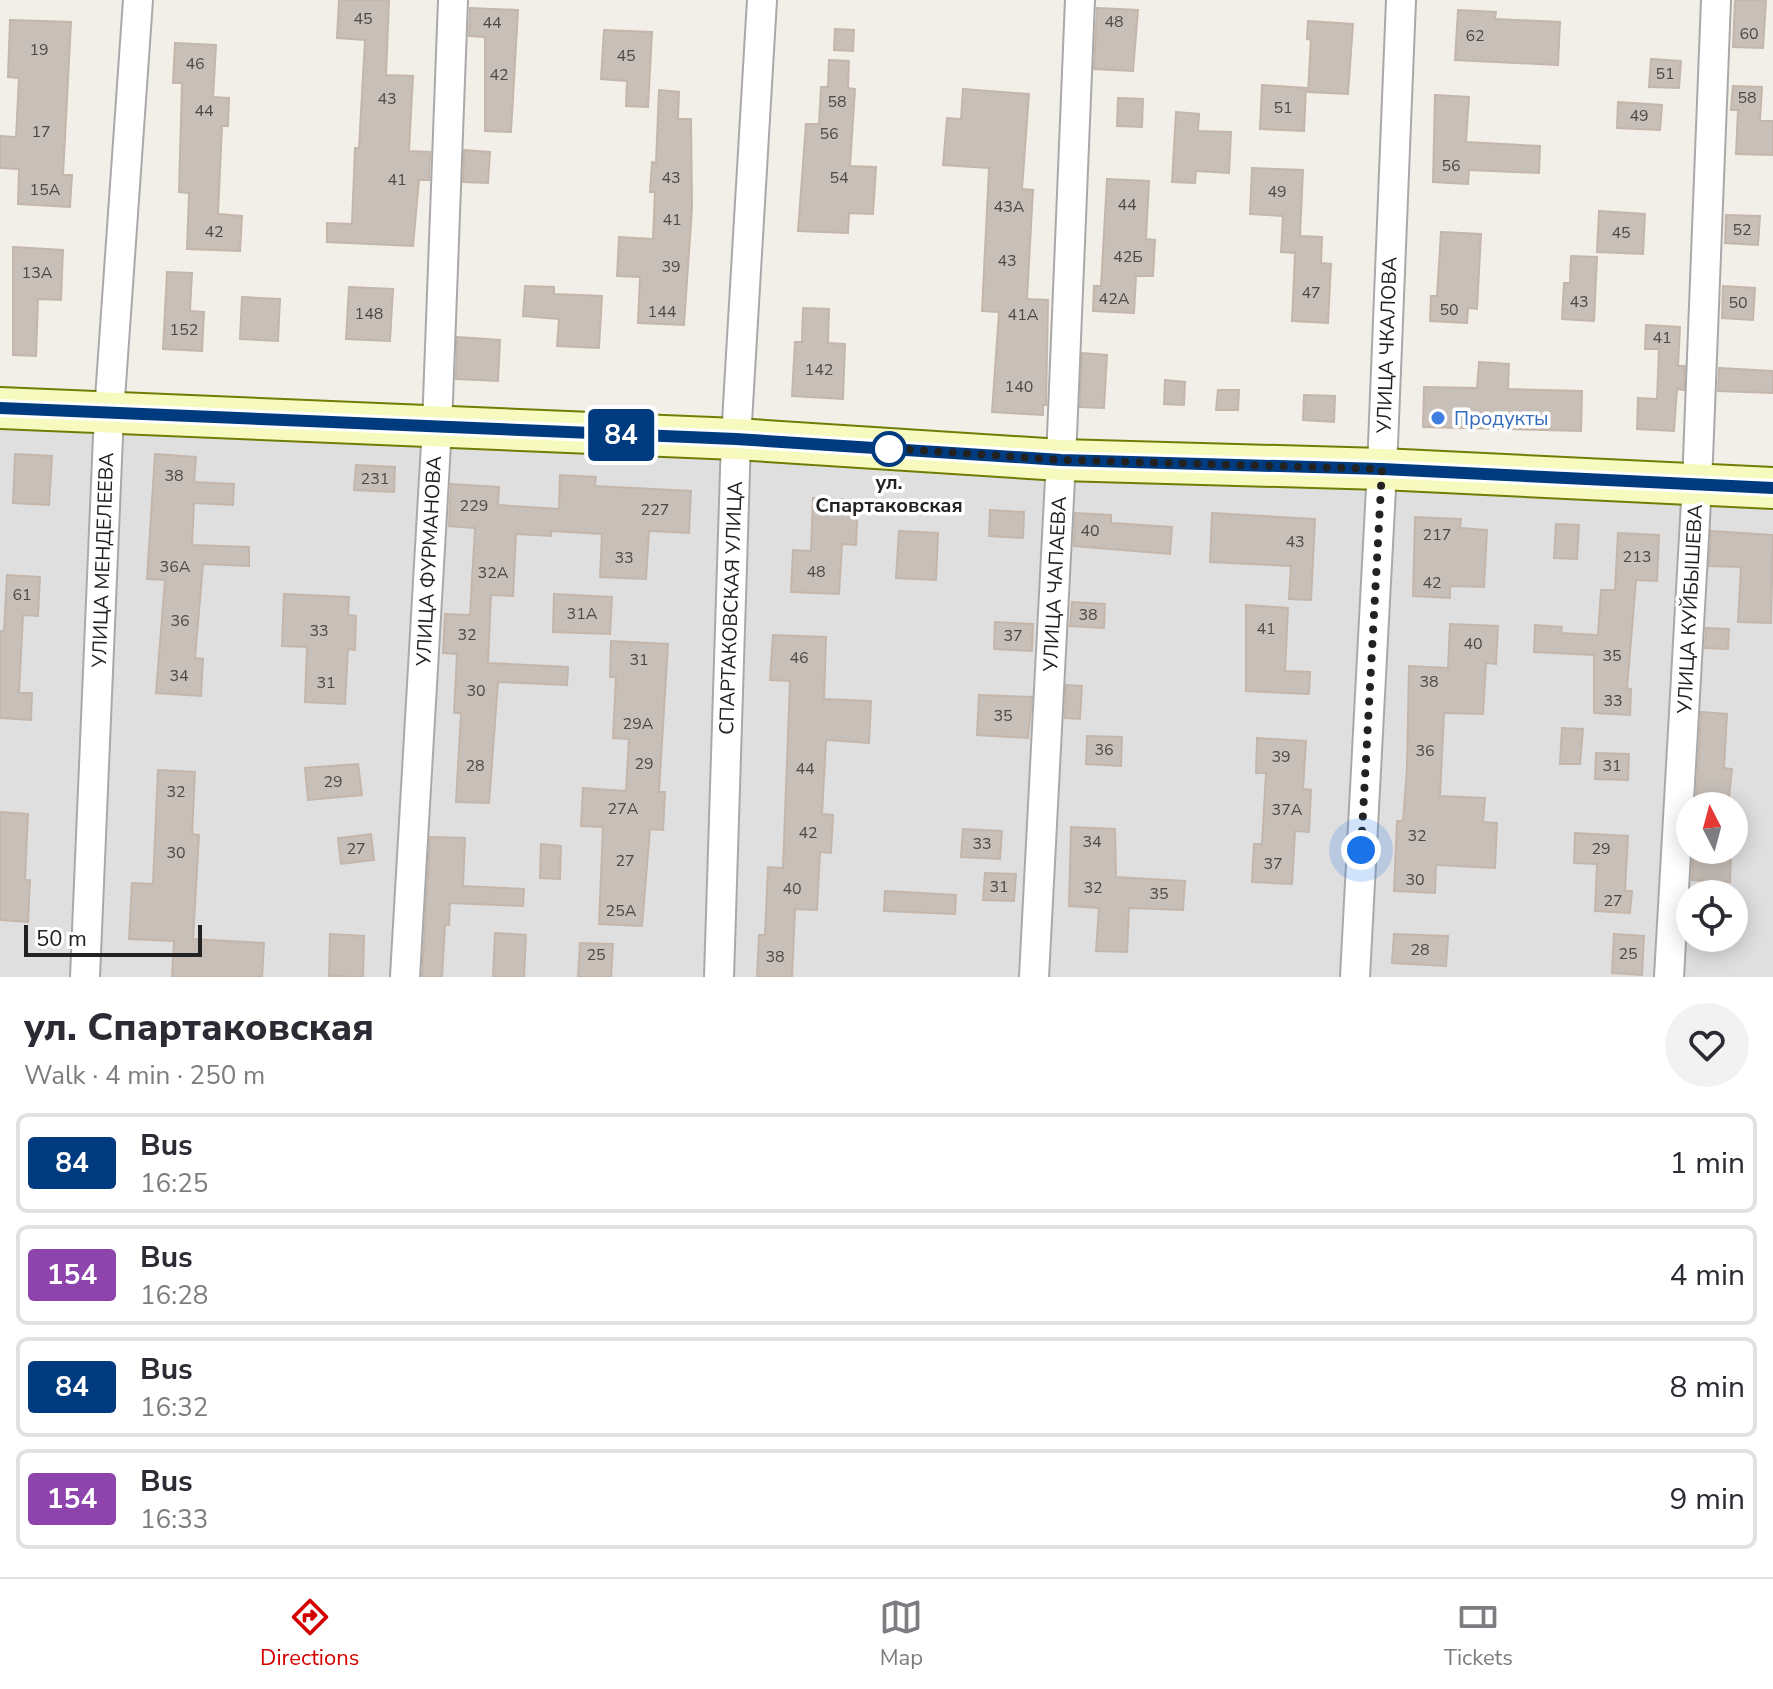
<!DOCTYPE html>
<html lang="en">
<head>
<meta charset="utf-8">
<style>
	:root { --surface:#fff; --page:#f2f2f3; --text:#2b2b33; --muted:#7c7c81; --line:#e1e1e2; --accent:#d40000 }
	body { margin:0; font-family:"Nunito Sans",sans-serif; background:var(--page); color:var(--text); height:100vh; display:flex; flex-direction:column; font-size:30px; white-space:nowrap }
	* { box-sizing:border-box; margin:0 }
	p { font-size:26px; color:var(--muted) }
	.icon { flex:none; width:44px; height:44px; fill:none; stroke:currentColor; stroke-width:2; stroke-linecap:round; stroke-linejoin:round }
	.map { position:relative; height:977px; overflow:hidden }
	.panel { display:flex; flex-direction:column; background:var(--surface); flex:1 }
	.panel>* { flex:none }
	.badge { padding:0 16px; border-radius:6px; font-size:28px; line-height:52px }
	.needle { width:52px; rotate:354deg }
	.fabs { position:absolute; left:1676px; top:792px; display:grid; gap:16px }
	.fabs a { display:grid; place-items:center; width:72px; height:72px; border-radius:50%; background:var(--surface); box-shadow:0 4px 20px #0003; font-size:40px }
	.scale { position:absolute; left:24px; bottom:20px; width:178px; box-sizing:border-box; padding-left:8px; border:4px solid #222; border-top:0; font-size:22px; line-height:28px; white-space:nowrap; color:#222; -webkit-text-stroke:6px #fff; paint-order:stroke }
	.you { position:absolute; width:40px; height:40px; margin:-20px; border:6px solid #fff; border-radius:50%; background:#1a73e8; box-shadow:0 0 0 12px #1a73e833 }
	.map>.badge { position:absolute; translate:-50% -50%; box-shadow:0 0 0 4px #fff }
	.round { display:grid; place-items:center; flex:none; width:84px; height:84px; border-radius:42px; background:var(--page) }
	.head { display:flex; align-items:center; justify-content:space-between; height:136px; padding:0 24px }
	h1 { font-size:38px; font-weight:800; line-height:60px }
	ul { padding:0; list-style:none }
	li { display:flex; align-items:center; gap:24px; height:100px; margin:0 16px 12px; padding:0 8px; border:4px solid var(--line); border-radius:12px }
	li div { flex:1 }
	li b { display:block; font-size:30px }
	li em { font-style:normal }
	li .badge { min-width:88px; font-weight:700; text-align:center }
	.tabs { display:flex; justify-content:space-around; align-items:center; height:112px; border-top:2px solid var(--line); background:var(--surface); font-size:22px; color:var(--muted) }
	.tabs a { display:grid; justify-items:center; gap:4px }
	.tabs .selected { color:var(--accent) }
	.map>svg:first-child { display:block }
	.residential { fill:#e0dfdf; fill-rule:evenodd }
	.building { fill:#c7bfb8; stroke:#c4b6ab; stroke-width:2 }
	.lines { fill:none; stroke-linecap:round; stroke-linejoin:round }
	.minor-casing { stroke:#a9a9a9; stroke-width:32 }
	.secondary-casing { stroke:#707d05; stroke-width:44 }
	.minor { stroke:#fff; stroke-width:28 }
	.secondary { stroke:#f7fabf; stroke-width:40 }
	.line-casing { stroke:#fff; stroke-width:18 }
	.line { stroke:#003b80; stroke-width:12 }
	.walk { stroke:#222; stroke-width:8; stroke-dasharray:0 14.4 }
	.shop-dot { fill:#3f7fe0; stroke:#fff; stroke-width:3 }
	.stop-dot { fill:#fff; stroke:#003b80; stroke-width:4 }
	.labels { text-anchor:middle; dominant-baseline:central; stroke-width:7; stroke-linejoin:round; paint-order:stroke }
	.number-label { font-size:16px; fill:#4b4948 }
	.street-label { font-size:20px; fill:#222; stroke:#fff }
	.shop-label { font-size:20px; fill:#366cbe; stroke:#fff; text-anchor:start }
	.stop-label { font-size:20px; font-weight:bold; fill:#222; stroke:#fff }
</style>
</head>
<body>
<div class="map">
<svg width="1773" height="977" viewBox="0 0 1773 977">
	<rect width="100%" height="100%" fill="#f2efe9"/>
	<!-- residential -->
	<path class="residential" d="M0,408L1773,488V977H0ZM1690,806H1734V850H1690ZM1690,894H1734V938H1690Z"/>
	<!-- building -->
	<path class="building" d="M339,0H389L386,75L413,76L409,151L430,152L429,180H419L413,246L327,242V223L352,224L355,148H359L365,40L337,38Z
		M1735,0H1766L1763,48L1733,47Z
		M470,8L518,10L511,132L485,131V37L469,36Z
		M1097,8L1138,10L1133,71L1094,69Z
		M1458,10L1496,12L1495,19L1560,22L1558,65L1455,60Z
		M10,20L71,22L63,175H72L70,207L18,204L19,169L0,168V136L16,137L19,78L8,77Z
		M1308,21L1353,24L1348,94L1308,92L1311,40L1307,39Z
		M835,29L854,30L853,51L834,50Z
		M604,30L652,32L648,107L626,106L627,81L601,79Z
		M175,43L216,45L213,97L229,98L228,126H222L218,214L242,216L240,251L187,249L189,193L179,192L182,83H173Z
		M1651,59L1681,61L1679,88L1649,87Z
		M829,60L849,61L848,88L855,89L850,166L876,167L873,214L849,213L848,233L798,231L806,124H819L821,87H828Z
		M1262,85L1306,88L1304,131L1260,129Z
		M1733,86L1762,87L1760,121H1773V155L1736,154L1738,110H1731Z
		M963,89L1029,94L1022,189L1033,190L1027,299L1048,300L1046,405H1043V415L992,412L999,312L982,311L989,168L943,165L947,118L961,119Z
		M659,90L679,92L678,119H691L692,208L684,325L638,323L640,277L617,276L619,237L653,239L655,192H650L652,162L656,163Z
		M1435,95L1469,97L1466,142L1540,146L1539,173L1469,170L1468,184L1433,182Z
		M1118,98L1143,99L1142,127L1117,126Z
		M1618,102L1662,105L1660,130L1617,128Z
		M1176,112L1199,114L1198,131L1231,132L1229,173L1196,171L1195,183L1172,182Z
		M464,150L490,152L488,183L463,182Z
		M1252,168L1303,170L1300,236L1322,237L1321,263L1331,264L1328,323L1292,321L1295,253L1281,252L1283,216L1250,214Z
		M1107,179L1149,181L1146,239L1155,240L1153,276H1136L1134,313L1093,311L1094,286H1101Z
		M1599,211L1645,214L1643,254L1597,252Z
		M1726,215L1760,216L1758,245L1725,243Z
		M1441,232L1481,234L1477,309L1468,308L1467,323L1430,321L1431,296H1437Z
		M13,247L63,250L61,300L38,299L36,356L13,355Z
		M1571,256L1597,257L1594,321L1562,319L1564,283H1570Z
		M167,272L192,273L190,311L204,312L202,351L163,349Z
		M525,286L554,287V294L602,296L599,348L557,346L559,319L523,316Z
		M1723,286L1755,288L1753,320L1722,318Z
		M349,287L393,289L390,341L346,339Z
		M242,297L280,299L278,341L240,339Z
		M803,308L829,309L828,343L845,344L843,399L792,396L795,342H802Z
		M1646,325L1680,327L1678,366H1685L1684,390L1677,389L1674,431L1637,429L1638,398L1657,399L1659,349H1645Z
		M457,337L500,340L498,381L456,379Z
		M1082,353L1107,355L1104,408L1080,407Z
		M1479,362L1509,364L1508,389L1582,391L1581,431L1423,427L1424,387L1477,388Z
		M1719,368L1773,371V393L1718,391Z
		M1165,380L1185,382L1184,405L1164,404Z
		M1218,390H1239L1238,410H1216Z
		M1304,395L1335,396L1334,422L1303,420Z
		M15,454L52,456L49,505L13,503Z
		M155,454L196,457L194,482L234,484L233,505L194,503L192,545L249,547V566L203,564L195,658L203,659L201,696L156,693L165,580L147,579Z
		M356,465L395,467L394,492L354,490Z
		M560,475L596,477L595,486L691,491L689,533L649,531L646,579L600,577L602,534L551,531V536L516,534L513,596L491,595L488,663L568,667L567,685L498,682L489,803L456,802L461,713H454L457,654L443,653L445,614L470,615L475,528L449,526L451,484L499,487L498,505L559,509Z
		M813,498L858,500L856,545L842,544L839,594L791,592L793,550L811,551Z
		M990,510L1024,512L1023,538L989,536Z
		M1075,513L1111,515V523L1172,527L1170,554L1074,546Z
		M1212,513L1315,519L1311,600L1289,599L1291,566L1210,562Z
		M1415,517L1461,519L1460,528L1487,530L1484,587L1450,586V598L1413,596Z
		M1556,524L1579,525L1577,559L1554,558Z
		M899,531L938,533L936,580L896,578Z
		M1711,531L1773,535L1771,623L1738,622L1741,567L1709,566Z
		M1618,533L1659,535L1657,581L1636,580L1627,688L1631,689L1630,715L1594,713V655L1534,652L1535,625L1562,627L1561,633L1598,635L1601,590H1615Z
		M7,575L40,577L38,616L23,615L19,693H32L31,720L0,718V631H4Z
		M284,594L349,597L348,615L356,616L355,650L348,649L345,704L305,702L307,647L282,646Z
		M554,594L612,597L610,634L553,632Z
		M1072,602L1105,604L1104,628L1070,626Z
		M1246,605L1288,608L1285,671L1310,672L1309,694L1246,691Z
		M995,622L1033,624L1032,651L994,649Z
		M1450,624L1498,626L1496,664L1486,663L1483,714L1444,713L1440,796L1485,798L1483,822L1497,823L1495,868L1436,865L1435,893L1394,891L1397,821H1403L1407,768L1409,666L1448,668Z
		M1706,628L1729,629L1728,649L1705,648Z
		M773,635L826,637L824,699L871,701L869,743L826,740L822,814L833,815L831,853L820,852L817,910L795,909L792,977H757L759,935H765L768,867L783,868L790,681L770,680Z
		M611,641L668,644L659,792H665L663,830L650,829L642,926L599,924L603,827L581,826L583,788L626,791L629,739L613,738L616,677H610Z
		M1066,685L1082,686L1080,719L1065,718Z
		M979,695L1032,697L1028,738L977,735Z
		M1701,712L1727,714L1724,768L1732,769L1728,806H1696Z
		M1562,728L1583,729L1580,764H1560Z
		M1087,736L1122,737L1121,766L1086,764Z
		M1257,738L1306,741L1303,789L1311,790L1309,832L1295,831L1292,884L1252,882L1254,844H1262L1266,773H1256Z
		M1596,753L1629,754L1628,780L1595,779Z
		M358,764L362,795L308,800L305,768Z
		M158,770L195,772L192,834L199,835L193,939L264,943L262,977H172L174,941L129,939L132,883L153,884Z
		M0,812L28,814L25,880H30L28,922L0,920Z
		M1071,827L1115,829L1116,877L1185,881L1183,910L1129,908L1127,952L1096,951L1099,908L1069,906Z
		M963,829L1002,831L1000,859L961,857Z
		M1575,833L1628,836L1625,891H1632L1630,913L1595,911L1597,864L1574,863Z
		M371,834L374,860L341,864L338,838Z
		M430,837L465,838L463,886L524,889L523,906L450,903L449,925H445L442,977H422Z
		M541,844L561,846L560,879L540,878Z
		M1693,851L1731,852L1730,882L1692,880Z
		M985,873L1016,874L1014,901L983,900Z
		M885,891L956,895L955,914L884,911Z
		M495,933L526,935L524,977H493Z
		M330,934L364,936L363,977L329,976Z
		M1394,934L1448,936L1446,966L1392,963Z
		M1614,934L1644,936L1642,975L1612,973Z
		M580,943L613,944L611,977H578Z"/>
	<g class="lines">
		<!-- minor casing -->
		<g class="minor-casing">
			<path id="minor" d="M85,977L109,413L138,0
				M405,977L437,427L453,0
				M719,977L736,439L762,0
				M1034,977L1061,460L1080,0
				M1355,977L1382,469L1401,0
				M1669,977L1697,484L1716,0"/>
		</g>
		<!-- secondary casing -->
		<g class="secondary-casing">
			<path id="secondary" d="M0,408L736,439L1061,460L1382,469L1773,488"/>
		</g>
		<!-- minor -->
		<use href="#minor" class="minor"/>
		<!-- secondary -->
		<use href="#secondary" class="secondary"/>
	</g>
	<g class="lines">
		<!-- line casing -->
		<g class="line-casing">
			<path id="line" d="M0,408L736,439L1061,460L1382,469L1773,488"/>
		</g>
		<!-- line -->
		<use href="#line" class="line"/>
		<!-- walk -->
		<path class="walk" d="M889,449L885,448L1061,460L1382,469L1361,850"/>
	</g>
	<!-- markers -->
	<circle class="shop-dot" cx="1438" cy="418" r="8"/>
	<circle class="stop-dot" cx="889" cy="449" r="16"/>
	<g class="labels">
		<!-- number labels -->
		<g class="number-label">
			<text x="363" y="19">45</text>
			<text x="1114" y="22">48</text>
			<text x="492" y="23">44</text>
			<text x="1749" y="34">60</text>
			<text x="1475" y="36">62</text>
			<text x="39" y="50">19</text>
			<text x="626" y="56">45</text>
			<text x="195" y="64">46</text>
			<text x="1665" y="74">51</text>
			<text x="499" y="75">42</text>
			<text x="1747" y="98">58</text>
			<text x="387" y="99">43</text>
			<text x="837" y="102">58</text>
			<text x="1283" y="108">51</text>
			<text x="204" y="111">44</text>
			<text x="1639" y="116">49</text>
			<text x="41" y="132">17</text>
			<text x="829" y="134">56</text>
			<text x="1451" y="166">56</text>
			<text x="671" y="178">43</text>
			<text x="839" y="178">54</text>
			<text x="397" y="180">41</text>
			<text x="45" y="190">15А</text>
			<text x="1277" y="192">49</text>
			<text x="1127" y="205">44</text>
			<text x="1009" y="207">43А</text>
			<text x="672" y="220">41</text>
			<text x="1742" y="230">52</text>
			<text x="214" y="232">42</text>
			<text x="1621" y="233">45</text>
			<text x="1128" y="257">42Б</text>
			<text x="1007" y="261">43</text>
			<text x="671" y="267">39</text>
			<text x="37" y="273">13А</text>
			<text x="1311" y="293">47</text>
			<text x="1114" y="299">42А</text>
			<text x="1579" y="302">43</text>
			<text x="1738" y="303">50</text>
			<text x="1449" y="310">50</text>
			<text x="662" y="312">144</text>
			<text x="369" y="314">148</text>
			<text x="1023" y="315">41А</text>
			<text x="184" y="330">152</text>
			<text x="1662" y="338">41</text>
			<text x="819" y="370">142</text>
			<text x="1019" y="387">140</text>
			<text x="174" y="476">38</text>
			<text x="375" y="479">231</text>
			<text x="474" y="506">229</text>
			<text x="655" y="510">227</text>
			<text x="1090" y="531">40</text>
			<text x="1437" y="535">217</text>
			<text x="1295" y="542">43</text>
			<text x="1637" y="557">213</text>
			<text x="624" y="558">33</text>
			<text x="175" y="567">36А</text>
			<text x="816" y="572">48</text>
			<text x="493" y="573">32А</text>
			<text x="1432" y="583">42</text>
			<text x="22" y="595">61</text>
			<text x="582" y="614">31А</text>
			<text x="1088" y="615">38</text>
			<text x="180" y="621">36</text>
			<text x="1266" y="629">41</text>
			<text x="319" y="631">33</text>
			<text x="467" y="635">32</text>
			<text x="1013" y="636">37</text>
			<text x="1473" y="644">40</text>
			<text x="1612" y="656">35</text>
			<text x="799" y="658">46</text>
			<text x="639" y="660">31</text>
			<text x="179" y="676">34</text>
			<text x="1429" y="682">38</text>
			<text x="326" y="683">31</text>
			<text x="476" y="691">30</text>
			<text x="1613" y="701">33</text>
			<text x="1003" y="716">35</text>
			<text x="638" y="724">29А</text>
			<text x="1104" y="750">36</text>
			<text x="1425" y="751">36</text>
			<text x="1281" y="757">39</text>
			<text x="644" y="764">29</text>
			<text x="475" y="766">28</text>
			<text x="1612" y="766">31</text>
			<text x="805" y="769">44</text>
			<text x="333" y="782">29</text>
			<text x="176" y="792">32</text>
			<text x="623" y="809">27А</text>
			<text x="1287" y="810">37А</text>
			<text x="808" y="833">42</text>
			<text x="1417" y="836">32</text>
			<text x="1092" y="842">34</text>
			<text x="982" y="844">33</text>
			<text x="356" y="849">27</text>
			<text x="1601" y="849">29</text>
			<text x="176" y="853">30</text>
			<text x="625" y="861">27</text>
			<text x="1273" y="864">37</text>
			<text x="1415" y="880">30</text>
			<text x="999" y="887">31</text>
			<text x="1093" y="888">32</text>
			<text x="792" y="889">40</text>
			<text x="1159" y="894">35</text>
			<text x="1613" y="901">27</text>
			<text x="621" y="911">25А</text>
			<text x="1420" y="950">28</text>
			<text x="1628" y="954">25</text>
			<text x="596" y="955">25</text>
			<text x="775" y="957">38</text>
		</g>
		<!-- street labels -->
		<g class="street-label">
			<text transform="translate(1387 345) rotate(-88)">УЛИЦА ЧКАЛОВА</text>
			<text transform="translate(103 560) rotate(-88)">УЛИЦА МЕНДЕЛЕЕВА</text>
			<text transform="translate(429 561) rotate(-87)">УЛИЦА ФУРМАНОВА</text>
			<text transform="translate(1055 584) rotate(-87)">УЛИЦА ЧАПАЕВА</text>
			<text transform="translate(731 608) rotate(-88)">СПАРТАКОВСКАЯ УЛИЦА</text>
			<text transform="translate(1690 609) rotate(-87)">УЛИЦА КУЙБЫШЕВА</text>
		</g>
		<!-- shop labels -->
		<g class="shop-label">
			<text x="1454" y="418">Продукты</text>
		</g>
		<!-- stop labels -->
		<g class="stop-label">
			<text x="889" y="482">ул.<tspan x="889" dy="23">Спартаковская</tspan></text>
		</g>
	</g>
</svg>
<div class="fabs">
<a><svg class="needle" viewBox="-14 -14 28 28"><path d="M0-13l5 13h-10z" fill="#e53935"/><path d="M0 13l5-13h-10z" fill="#7c7c81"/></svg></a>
<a><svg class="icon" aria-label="locate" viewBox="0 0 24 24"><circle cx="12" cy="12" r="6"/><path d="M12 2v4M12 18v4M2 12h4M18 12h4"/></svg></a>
</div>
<div class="scale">50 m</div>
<div class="you" style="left:1361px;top:850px"></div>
<b class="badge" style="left:621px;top:435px;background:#003b80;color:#fff">84</b>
</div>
<section class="panel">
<div class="head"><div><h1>ул. Спартаковская</h1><p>Walk · 4 min · 250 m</p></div><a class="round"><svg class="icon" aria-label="heart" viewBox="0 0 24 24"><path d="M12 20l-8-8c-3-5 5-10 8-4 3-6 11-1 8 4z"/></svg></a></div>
<ul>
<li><span class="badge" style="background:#003b80;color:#fff">84</span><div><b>Bus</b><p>16:25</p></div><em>1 min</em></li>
<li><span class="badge" style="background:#8e44ad;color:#fff">154</span><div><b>Bus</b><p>16:28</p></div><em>4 min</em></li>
<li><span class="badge" style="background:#003b80;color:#fff">84</span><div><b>Bus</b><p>16:32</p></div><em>8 min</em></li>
<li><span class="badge" style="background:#8e44ad;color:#fff">154</span><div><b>Bus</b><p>16:33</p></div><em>9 min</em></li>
</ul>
</section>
<nav class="tabs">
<a class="selected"><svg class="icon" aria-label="directions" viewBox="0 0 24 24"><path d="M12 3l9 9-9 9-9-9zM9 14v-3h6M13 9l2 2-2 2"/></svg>Directions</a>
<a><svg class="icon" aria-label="map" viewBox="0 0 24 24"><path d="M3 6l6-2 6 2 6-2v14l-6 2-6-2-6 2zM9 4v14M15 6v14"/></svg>Map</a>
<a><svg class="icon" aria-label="tickets" viewBox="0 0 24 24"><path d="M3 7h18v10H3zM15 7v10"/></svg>Tickets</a>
</nav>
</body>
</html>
